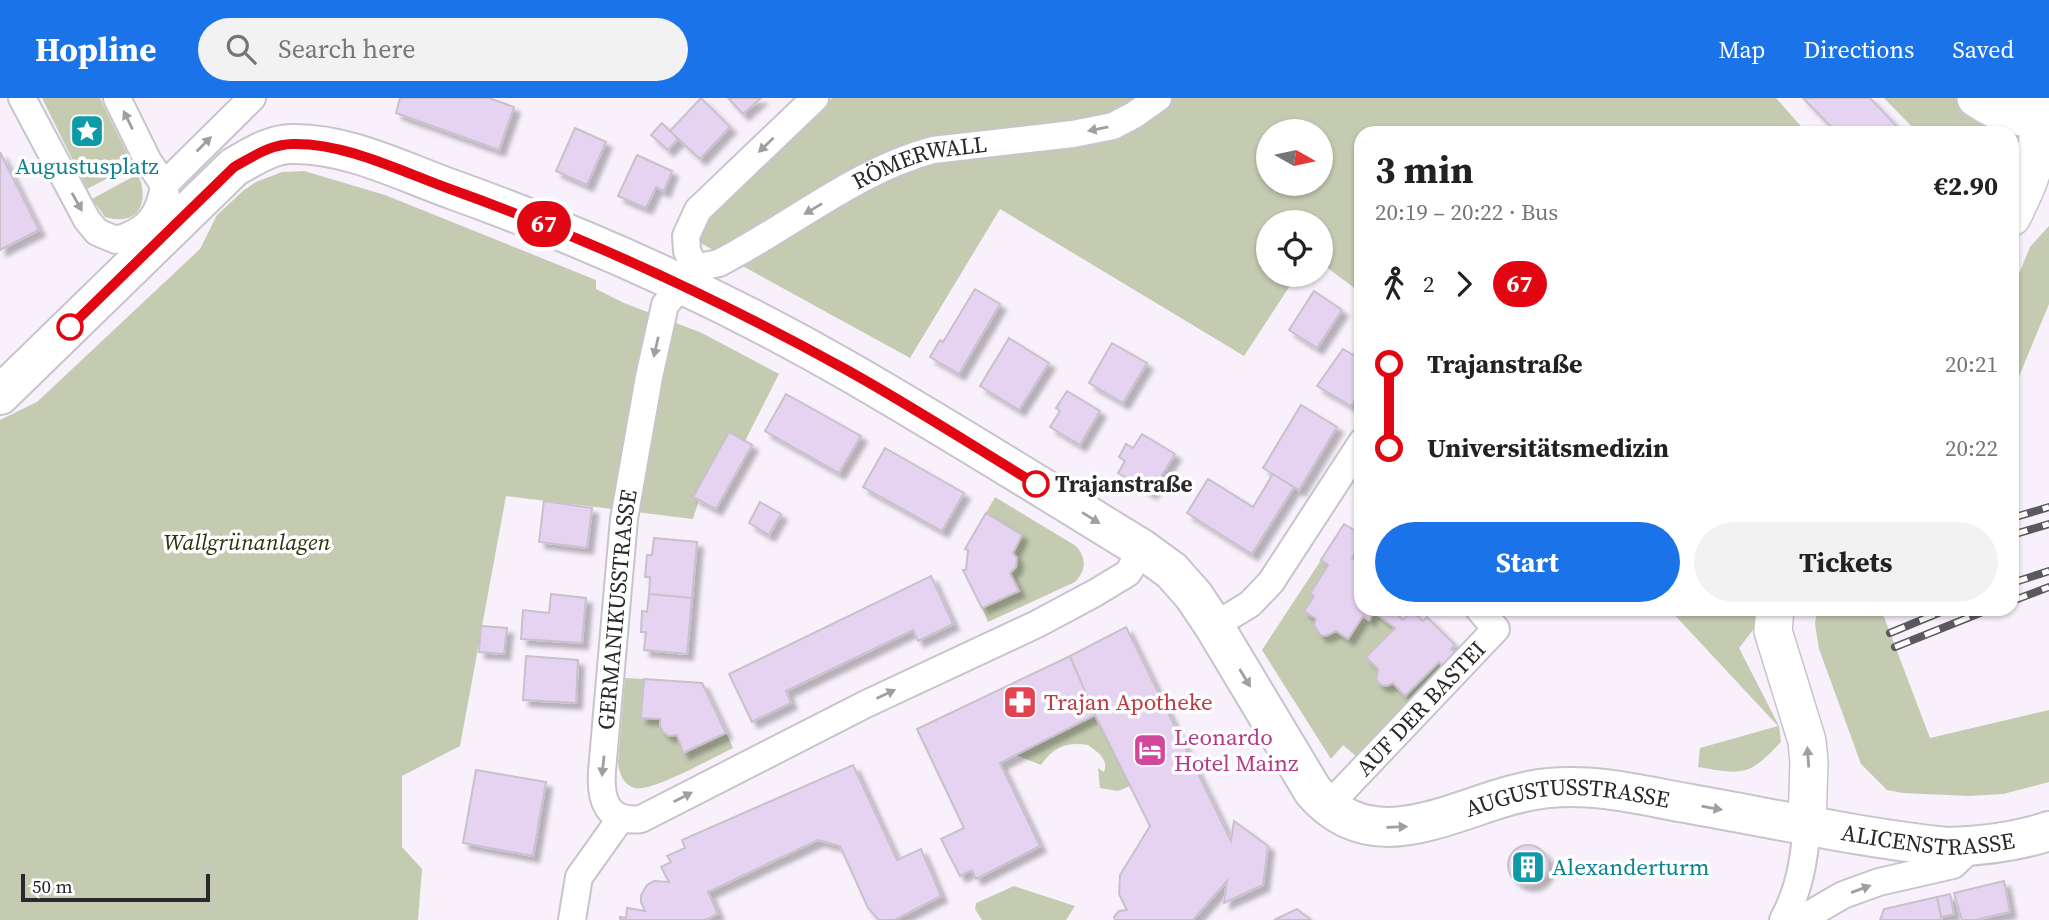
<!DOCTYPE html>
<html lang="en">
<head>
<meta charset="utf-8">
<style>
	:root { --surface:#fff; --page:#f2f2f2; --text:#222; --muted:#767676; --accent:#1a73e8 }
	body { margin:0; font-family:"Source Serif 4",serif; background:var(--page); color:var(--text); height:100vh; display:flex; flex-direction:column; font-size:26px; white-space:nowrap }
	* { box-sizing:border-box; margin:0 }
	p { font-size:23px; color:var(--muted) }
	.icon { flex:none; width:38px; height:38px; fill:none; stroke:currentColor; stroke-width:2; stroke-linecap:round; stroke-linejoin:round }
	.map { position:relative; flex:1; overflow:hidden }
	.sheet { position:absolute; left:1354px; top:28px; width:665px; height:490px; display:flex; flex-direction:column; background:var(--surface); border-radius:21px; box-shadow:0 2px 5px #0004 }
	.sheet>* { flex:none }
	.badge { padding:0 14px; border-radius:23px; font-size:24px; line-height:46px }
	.needle { width:46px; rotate:99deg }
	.controls { position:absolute; left:1256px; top:21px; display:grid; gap:14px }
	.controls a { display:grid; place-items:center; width:77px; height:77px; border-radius:50%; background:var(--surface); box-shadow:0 2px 5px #0004; font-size:35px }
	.scale { position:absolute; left:21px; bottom:18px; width:189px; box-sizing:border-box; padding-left:7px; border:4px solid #2a282c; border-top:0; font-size:19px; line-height:24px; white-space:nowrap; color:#2a282c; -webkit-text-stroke:5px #fff; paint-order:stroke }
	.map>.badge { position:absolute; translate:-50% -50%; box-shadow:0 0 0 4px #fff }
	.legs { display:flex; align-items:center; gap:10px; height:77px; padding:0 21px; font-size:23px }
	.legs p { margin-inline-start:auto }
	.summary { display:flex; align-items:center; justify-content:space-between; height:119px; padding:0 21px }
	h1 { font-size:38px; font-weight:700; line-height:52px }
	.action { display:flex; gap:14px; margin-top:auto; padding:14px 21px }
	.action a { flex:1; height:80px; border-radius:42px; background:var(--accent); color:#fff; font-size:28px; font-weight:700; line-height:80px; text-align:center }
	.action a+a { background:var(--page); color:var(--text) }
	ul { padding:0 21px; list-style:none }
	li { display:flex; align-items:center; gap:24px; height:84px; font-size:26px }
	li i { display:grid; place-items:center; width:10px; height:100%; margin:0 9px; background:currentColor }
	li i::after { content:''; width:18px; height:18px; margin:-9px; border:5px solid; border-radius:50%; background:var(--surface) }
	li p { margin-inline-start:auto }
	li:first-child i { background:linear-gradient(#0000 50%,currentColor 0) }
	li:last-child i { background:linear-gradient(currentColor 50%,#0000 0) }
	header { display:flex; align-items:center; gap:42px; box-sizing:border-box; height:98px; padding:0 35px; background:var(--accent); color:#fff }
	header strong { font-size:33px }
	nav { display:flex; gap:38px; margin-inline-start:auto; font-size:24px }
	.search { width:490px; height:63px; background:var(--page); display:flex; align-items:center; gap:18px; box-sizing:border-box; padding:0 24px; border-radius:38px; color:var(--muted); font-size:26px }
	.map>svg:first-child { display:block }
	.green { fill:#c4cbb1; fill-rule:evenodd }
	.building { fill:#e6d3f2; stroke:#c8c1cc; stroke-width:2; filter:url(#shadow) }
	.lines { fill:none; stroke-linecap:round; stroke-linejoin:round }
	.street-casing { stroke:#c9c3cd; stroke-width:30 }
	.secondary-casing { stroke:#c9c3cd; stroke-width:40 }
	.primary-casing { stroke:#c9c3cd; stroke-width:42 }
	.street { stroke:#fff; stroke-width:26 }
	.secondary { stroke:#fff; stroke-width:37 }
	.primary { stroke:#fff; stroke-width:38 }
	.rail-casing { stroke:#5b585e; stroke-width:8 }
	.rail { stroke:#fff; stroke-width:5; stroke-dasharray:16; stroke-linecap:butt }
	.oneway { fill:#9f9ea0 }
	.line-1-casing { stroke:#fff; stroke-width:16 }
	.line-1 { stroke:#e20613; stroke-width:10 }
	.stop-1-dot { fill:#fff; stroke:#e20613; stroke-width:3.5 }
	.labels { text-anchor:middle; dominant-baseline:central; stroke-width:7; stroke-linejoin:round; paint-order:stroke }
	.culture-label { font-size:23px; fill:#0d838f; stroke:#fff }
	.street-label { font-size:23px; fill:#2a282c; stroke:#fff }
	.stop-label { font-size:23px; font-weight:bold; fill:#2a282c; stroke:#fff; text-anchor:start }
	.park-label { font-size:23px; font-style:italic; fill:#2b320a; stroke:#fff }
	.health-label { font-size:23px; fill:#be3a42; stroke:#fff; text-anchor:start }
	.hotel-label { font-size:23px; fill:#b23c85; stroke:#fff; text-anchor:start }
</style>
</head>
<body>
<header>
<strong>Hopline</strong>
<div class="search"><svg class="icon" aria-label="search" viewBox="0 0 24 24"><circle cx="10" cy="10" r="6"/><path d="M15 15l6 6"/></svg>Search here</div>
<nav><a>Map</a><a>Directions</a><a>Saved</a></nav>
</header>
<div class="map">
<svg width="2049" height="822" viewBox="0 0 2049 822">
	<defs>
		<filter id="shadow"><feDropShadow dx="6" dy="6" stdDeviation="2" flood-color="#0004"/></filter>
	</defs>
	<rect width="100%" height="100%" fill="#f8f1fc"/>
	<!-- green -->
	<path class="green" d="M42,0H100L133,67L87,91Z
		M832,0H1776L1807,35H1362L1361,195L1321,165V124H1269V177H1297L1244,258L1000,111L910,260L697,143L706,117ZM1269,33H1321V86H1269Z
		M1884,0H1958L2020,35L2022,43L2013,68L2012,35H1918Z
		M304,73L385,97L596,182V191L624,205L702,235L779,276L745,343L699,402L693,421L506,398L460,648L402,678V749L422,771L418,822H0V322L37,304L200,151L217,117L244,92L256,84L282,74Z
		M138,76C150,104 139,129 105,119L92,101Z
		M2049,128V206L2013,293V190L2030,149Z
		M995,399L1076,448C1087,460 1086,473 1075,484L988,524L982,510L1019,493L1010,475L1016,469L1017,460L986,415Z
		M1321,462L1328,467L1310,495L1314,498L1305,513L1316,521L1314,527L1320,537L1326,538L1336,533L1348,541L1363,518L1369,522L1374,514L1395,530L1367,559L1378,571L1376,582C1382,588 1386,589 1393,585L1405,597L1439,564L1447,573L1357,659L1343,647L1331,661L1262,552Z
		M1669,511H1761L1759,524L1739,550L1779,628L1781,644C1749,678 1744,677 1698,669L1700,650L1778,628Z
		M1817,511H1881L1930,640L2049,612V684L2003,696L1969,698L1903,695L1887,692L1861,666L1819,551L1815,526Z
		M625,580L644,581L641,619L660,621L663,634L669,638L677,637L683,654L726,635L733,650C714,659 652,694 635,690C623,687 619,675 618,664Z
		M1095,617L1130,688L1118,693L1100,690L1098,670L1104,674C1109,660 1097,654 1088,647C1067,643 1052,650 1041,667L1016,657Z
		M1014,788L1075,808L1066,822H982L975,811L976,805Z"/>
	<!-- building -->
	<path class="building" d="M400,0H489L514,9L499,52L396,15Z
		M701,0L730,29L700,61L670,33Z
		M728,0H761L743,16Z
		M1803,0H1870L1903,35H1837Z
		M662,25L678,41L668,52L651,37Z
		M575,30L606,44L587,87L556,73Z
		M0,54L39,132L0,152Z
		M637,57L672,73L664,93L656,89L646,110L618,98Z
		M975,191L1000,206L959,276L930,259L940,242L943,244Z
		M1314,193L1342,212L1317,250L1289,232Z
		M1009,240L1049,265L1019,312L980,288Z
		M1112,245L1147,265L1123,305L1089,285Z
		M1343,251L1362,262V292L1351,308L1317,288Z
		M1067,293L1100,313L1080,347L1050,329L1060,313L1056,310Z
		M786,296L861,338L839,375L765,333Z
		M1301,307L1337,329L1299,392L1263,370Z
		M729,334L752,347L716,411L693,399Z
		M1142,336L1175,356L1151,395L1118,375L1125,363L1119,359L1126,346L1133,350Z
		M885,350L964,395L942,433L863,389Z
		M1273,376L1294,389L1252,456L1187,415L1208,381L1253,409Z
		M544,403L592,410L587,450L539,444Z
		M760,404L781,416L769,437L749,425Z
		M986,415L1022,437L1013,455L1017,460L1016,469L1010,475L1019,493L982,510L963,472H966L968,452L965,451Z
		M1344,426L1362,437V445L1352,460L1362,466V511H1376L1369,522L1363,518L1348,541L1336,533L1326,538L1320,537L1314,527L1316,521L1304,513L1314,498L1310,496L1328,467L1321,462Z
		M654,440L697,444L692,500L649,496L650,479H645L647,457H652Z
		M931,478L953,526L918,543L913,532L786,593L791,605L752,624L729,576Z
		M551,496L586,500L582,545L521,541L523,512L549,515Z
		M649,496L692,500L687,556L644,552L646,534H641L642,513L647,514Z
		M1376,511H1391L1403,522L1412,513L1423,523L1427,519L1455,547L1451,551L1461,560L1447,573L1439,564L1405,598L1393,585L1387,588L1381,587L1376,582L1378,571L1366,559L1395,530L1374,514Z
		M481,528L507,530L504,556L479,554Z
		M1126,529L1231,743L1234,723L1268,748L1263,787L1224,805L1227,783L1193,822H1115L1114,819L1119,813L1127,812L1119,796L1120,777L1150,728L1095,617L1070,558Z
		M526,558L578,562L576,605L523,602Z
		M1070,558L1095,617L1000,665L1040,748L976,781L972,772L960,778L941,741L964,730L917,631Z
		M644,581L702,585L726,635L683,655L677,637L669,638L663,634L660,628V621L641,620Z
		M853,667L897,762L921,751L941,798L895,822H879L868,810L840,748L818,742L708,794L718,816L705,822H620V819L626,820L627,810L645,813L641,804V797L647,787L654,783L669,784L661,769L671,764L667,758L685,750L682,742Z
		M476,672L546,684L533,758L463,745Z
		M1508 767a20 20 0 1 1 40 0a20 20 0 1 1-40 0Z
		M2004,783L2010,814L1975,822H1962L1954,795Z
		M1950,796L1954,816L1941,819L1937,799Z
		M1937,799L1942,822H1880L1884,811Z
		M1297,811L1311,822H1274Z"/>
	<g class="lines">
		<!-- street casing -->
		<g class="street-casing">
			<g id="street">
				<path d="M22,0L87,122L97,134L116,142C146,134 160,118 164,87"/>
				<path d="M117,0L148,63L164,87L167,105"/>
				<path d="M164,87L252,0"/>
				<path d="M695,170L687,153L686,138L698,112L815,0"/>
				<path id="s1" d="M1142,451L1128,475L1095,495L1037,526L866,606L641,721C607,725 600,702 602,673L624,421L649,279L665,207L695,170L719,165C789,129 857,72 933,52L1073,36L1113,28L1134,17L1158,0"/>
				<path d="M1214,528L1250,506L1271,484L1362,344"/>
				<path id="s2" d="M1327,709L1496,531L1479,511"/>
				<path d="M572,822L579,779L621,720"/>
				<path d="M1783,822C1800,791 1804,762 1807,727"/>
				<path d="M1800,822L1843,797L1879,784L1953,767L1973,748"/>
			</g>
		</g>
		<!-- secondary casing -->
		<g class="secondary-casing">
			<path id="secondary" d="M1976,0C1999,16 2020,22 2049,20
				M2012,119C2031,80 2049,42 2030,0
				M1775,511L1773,533L1807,643L1809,664L1807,727"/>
		</g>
		<!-- primary casing -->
		<g class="primary-casing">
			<g id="primary">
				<path id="s3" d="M0,297L234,69C252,59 271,46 292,46C348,45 403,74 454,92C590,141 723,201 848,273C947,330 1044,391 1142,451L1172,473L1194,498L1214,528L1313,693C1381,772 1468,697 1549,690C1596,685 1645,698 1691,706C1776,721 1861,740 1947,749C1981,748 2016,744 2049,733"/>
			</g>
		</g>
		<!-- street -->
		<use href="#street" class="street"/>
		<!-- secondary -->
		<use href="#secondary" class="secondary"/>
		<!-- primary -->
		<use href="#primary" class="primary"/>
		<!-- rail casing -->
		<g class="rail-casing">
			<path id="rail" d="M2012,420L2049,409
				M2012,437L2049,426
				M2012,485L2049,473
				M2012,503L2049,489
				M1890,535L1948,511
				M1895,549L1990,511"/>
		</g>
		<!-- rail -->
		<use href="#rail" class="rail"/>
	</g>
	<!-- one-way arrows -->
	<defs><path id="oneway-solid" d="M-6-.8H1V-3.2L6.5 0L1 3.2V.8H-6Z" transform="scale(1.75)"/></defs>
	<g class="oneway">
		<use href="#oneway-solid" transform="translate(128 22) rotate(-116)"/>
		<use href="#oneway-solid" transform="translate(1098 31) rotate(169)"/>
		<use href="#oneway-solid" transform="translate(204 46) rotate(-45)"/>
		<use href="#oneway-solid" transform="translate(766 47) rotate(136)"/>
		<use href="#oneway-solid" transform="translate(77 104) rotate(61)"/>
		<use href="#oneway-solid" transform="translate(813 111) rotate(149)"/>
		<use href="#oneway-solid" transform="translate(656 249) rotate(103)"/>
		<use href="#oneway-solid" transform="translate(1091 420) rotate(32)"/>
		<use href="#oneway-solid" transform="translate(1245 580) rotate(59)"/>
		<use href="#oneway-solid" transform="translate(886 596) rotate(-25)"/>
		<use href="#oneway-solid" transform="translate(1808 659) rotate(-94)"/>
		<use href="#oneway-solid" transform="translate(603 668) rotate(96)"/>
		<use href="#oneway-solid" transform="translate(683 699) rotate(-27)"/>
		<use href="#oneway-solid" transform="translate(1712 710) rotate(10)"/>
		<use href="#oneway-solid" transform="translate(1397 729) rotate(-2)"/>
		<use href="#oneway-solid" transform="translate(1861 791) rotate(-20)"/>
	</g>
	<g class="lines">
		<!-- line-1 casing -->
		<g class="line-1-casing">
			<path id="line-1" d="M70,229L234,69C252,59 271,46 293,46C346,45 400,73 450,91C587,140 718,201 845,271C910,307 973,348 1036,386"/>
		</g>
		<!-- line-1 -->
		<use href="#line-1" class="line-1"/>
	</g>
	<!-- icons -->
	<defs>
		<g id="sight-square" transform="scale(1.75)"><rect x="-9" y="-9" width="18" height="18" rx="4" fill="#0f9aa8" stroke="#fff"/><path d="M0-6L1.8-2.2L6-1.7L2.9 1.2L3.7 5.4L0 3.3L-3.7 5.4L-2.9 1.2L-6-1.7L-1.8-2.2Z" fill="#fff"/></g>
		<g id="pharmacy-square" transform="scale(1.75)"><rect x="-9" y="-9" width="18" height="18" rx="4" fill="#e0444e" stroke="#fff"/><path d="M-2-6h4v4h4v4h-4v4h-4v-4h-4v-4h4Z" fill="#fff"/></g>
		<g id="hotel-square" transform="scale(1.75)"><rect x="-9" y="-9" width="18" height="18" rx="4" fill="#d1479c" stroke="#fff"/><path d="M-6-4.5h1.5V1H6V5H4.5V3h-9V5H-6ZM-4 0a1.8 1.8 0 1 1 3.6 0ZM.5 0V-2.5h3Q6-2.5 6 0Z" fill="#fff"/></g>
		<g id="building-square" transform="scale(1.75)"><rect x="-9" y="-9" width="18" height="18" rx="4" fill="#0f9aa8" stroke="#fff"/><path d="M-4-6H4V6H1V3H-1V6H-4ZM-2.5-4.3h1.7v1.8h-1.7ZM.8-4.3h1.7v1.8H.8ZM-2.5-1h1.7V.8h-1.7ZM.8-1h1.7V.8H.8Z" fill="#fff"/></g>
	</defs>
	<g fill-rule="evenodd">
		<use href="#sight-square" x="87" y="33"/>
		<use href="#pharmacy-square" x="1020" y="604"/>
		<use href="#hotel-square" x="1150" y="652"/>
		<use href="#building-square" x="1528" y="769"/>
	</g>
	<!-- markers -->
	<g class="stop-1-dot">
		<circle cx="70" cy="229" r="12"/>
		<circle cx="1036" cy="386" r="12"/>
	</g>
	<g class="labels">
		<!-- culture labels -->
		<g class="culture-label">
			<text x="87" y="68">Augustusplatz</text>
			<text x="1552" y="769" text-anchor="start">Alexanderturm</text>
		</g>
		<!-- street labels -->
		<g class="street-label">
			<text stroke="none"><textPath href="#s1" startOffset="1418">RÖMERWALL</textPath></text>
			<text stroke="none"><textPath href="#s1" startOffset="810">GERMANIKUSSTRASSE</textPath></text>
			<text stroke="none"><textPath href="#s2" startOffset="136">AUF DER BASTEI</textPath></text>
			<text stroke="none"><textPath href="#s3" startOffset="1906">AUGUSTUSSTRASSE</textPath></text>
			<text stroke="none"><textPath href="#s3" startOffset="2272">ALICENSTRASSE</textPath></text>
		</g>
		<!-- stop labels -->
		<g class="stop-label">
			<text x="1055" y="386">Trajanstraße</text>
		</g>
		<!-- park labels -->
		<g class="park-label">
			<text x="247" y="444">Wallgrünanlagen</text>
		</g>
		<!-- health labels -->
		<g class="health-label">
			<text x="1044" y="604">Trajan Apotheke</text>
		</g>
		<!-- hotel labels -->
		<g class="hotel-label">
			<text x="1174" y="639">Leonardo<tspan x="1174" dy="26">Hotel Mainz</tspan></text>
		</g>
	</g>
</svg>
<div class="controls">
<a><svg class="needle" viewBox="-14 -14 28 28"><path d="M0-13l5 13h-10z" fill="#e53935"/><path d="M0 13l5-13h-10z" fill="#767676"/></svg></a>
<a><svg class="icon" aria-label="locate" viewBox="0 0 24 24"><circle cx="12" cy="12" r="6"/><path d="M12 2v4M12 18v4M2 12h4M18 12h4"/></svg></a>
</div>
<div class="scale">50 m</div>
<b class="badge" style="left:544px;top:126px;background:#e20613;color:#fff">67</b>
<section class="sheet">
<div class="summary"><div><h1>3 min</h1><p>20:19 – 20:22 · Bus</p></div><b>€2.90</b></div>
<div class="legs"><svg class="icon" aria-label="walk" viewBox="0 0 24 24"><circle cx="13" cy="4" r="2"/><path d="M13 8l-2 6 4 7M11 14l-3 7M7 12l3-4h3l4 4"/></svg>2<svg class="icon" aria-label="forward" viewBox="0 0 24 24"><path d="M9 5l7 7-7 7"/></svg><b class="badge" style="background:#e20613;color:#fff">67</b></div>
<ul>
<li><i style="color:#e20613"></i><b>Trajanstraße</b><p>20:21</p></li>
<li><i style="color:#e20613"></i><b>Universitätsmedizin</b><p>20:22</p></li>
</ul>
<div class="action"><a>Start</a><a>Tickets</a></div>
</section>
</div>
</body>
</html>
